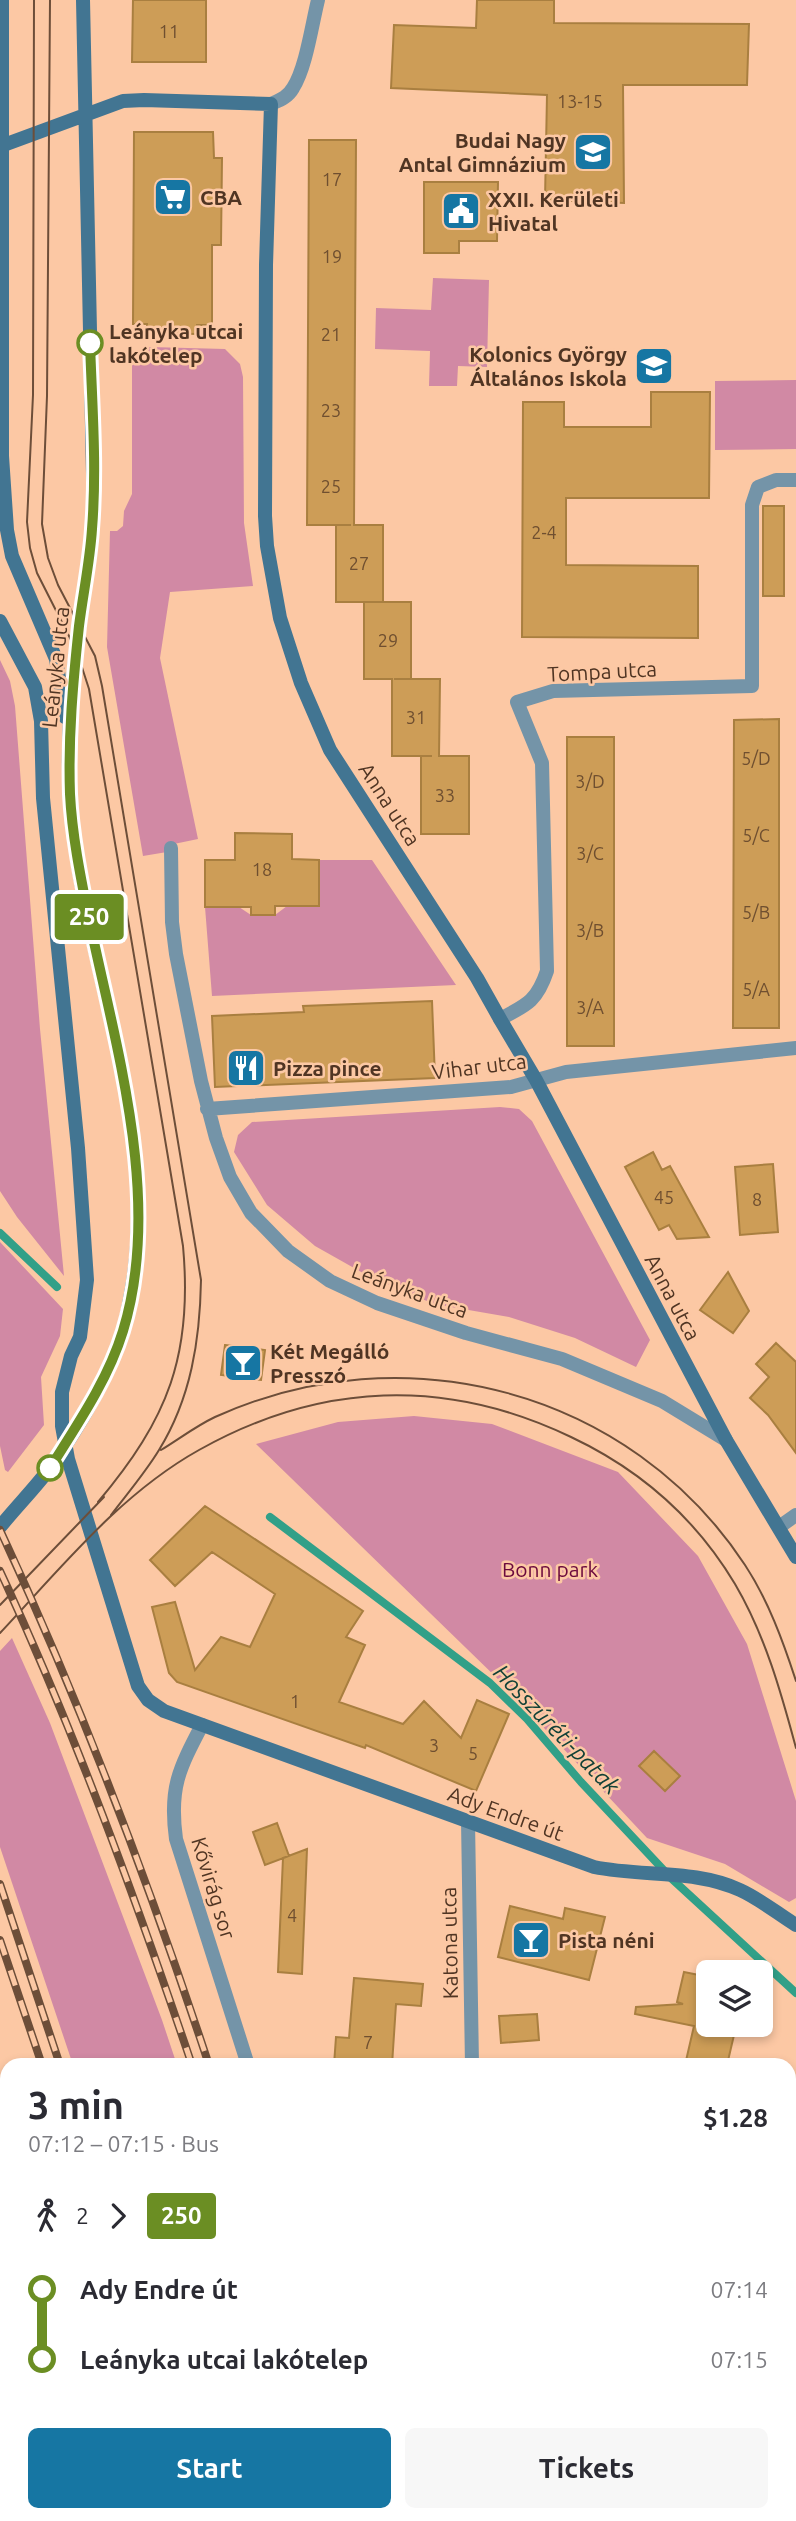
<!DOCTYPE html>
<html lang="en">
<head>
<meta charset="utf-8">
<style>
	:root { --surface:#fff; --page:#f7f7f7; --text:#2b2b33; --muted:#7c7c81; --accent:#1676a3 }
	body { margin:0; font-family:Ubuntu,sans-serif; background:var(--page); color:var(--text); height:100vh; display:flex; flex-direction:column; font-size:26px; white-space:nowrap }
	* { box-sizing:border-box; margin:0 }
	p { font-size:23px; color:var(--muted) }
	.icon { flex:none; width:38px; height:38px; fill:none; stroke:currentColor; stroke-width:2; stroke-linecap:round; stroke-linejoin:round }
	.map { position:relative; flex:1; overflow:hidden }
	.side { position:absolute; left:0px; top:2058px; width:796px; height:464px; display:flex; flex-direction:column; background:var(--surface); border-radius:21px 21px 0 0; box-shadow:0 4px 10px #0003 }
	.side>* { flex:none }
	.badge { padding:0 14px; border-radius:5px; font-size:24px; line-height:46px }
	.controls { position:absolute; left:696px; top:1960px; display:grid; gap:14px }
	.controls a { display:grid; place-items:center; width:77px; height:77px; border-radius:10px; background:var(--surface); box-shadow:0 4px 10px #0003; font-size:35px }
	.map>.badge { position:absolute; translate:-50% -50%; box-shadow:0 0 0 4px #fff }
	.legs { display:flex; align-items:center; gap:10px; height:77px; padding:0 28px; font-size:23px }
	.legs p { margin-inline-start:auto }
	.headline { display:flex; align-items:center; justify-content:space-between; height:119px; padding:0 28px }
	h1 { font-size:38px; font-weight:700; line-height:52px }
	.action { display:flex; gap:14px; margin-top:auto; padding:14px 28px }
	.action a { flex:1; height:80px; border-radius:10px; background:var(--accent); color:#fff; font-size:28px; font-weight:700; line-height:80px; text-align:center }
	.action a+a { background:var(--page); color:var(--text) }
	ul { padding:0 28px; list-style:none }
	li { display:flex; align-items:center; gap:24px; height:70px; font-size:26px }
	li i { display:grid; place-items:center; width:10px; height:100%; margin:0 9px; background:currentColor }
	li i::after { content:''; width:18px; height:18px; margin:-9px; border:5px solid; border-radius:50%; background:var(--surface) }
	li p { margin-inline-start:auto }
	li:first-child i { background:linear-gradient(#0000 50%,currentColor 0) }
	li:last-child i { background:linear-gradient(currentColor 50%,#0000 0) }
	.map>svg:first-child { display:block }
	.green { fill:#d189a4 }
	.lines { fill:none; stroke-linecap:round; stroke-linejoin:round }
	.stream { stroke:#31a088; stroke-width:8 }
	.building { fill:#cd9d57; stroke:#a97f40; stroke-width:2 }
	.street { stroke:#7494a8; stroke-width:14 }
	.secondary { stroke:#427592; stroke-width:14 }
	.tram { stroke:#6d4e39; stroke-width:2 }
	.rail-casing { stroke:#6d4e39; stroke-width:8 }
	.rail { stroke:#fcc8a4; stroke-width:5; stroke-dasharray:16; stroke-linecap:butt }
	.line-1-casing { stroke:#fff; stroke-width:16 }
	.line-1 { stroke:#6b8e23; stroke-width:10 }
	.stop-1-dot { fill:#fff; stroke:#6b8e23; stroke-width:3.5 }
	.labels { text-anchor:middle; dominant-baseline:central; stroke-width:5; stroke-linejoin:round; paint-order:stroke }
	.number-label { font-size:18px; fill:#6f4f30 }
	.poi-label { font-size:21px; font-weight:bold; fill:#503523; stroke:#fcc8a4; text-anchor:start }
	.stop-label { font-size:21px; font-weight:bold; fill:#503523; stroke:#fcc8a4; text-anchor:start }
	.street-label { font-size:21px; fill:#503523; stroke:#fcc8a4 }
	.park-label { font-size:21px; fill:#6b093d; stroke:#fcc8a4 }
	.water-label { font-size:23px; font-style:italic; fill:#124137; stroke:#fcc8a4 }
</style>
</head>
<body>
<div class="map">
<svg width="796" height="2521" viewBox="0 0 796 2521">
	<rect width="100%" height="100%" fill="#fcc8a4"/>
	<!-- green -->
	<path class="green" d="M433,278L489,280L487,367L458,366L457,386H429L430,351L375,349L376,308L431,310Z
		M150,347L225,349L240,364L243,377L244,523L253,586L170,592L160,658L198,839L169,845L167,852L143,856L107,647L110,531H117L123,526L124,511L132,494V363L139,353Z
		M796,380V449L715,450V381Z
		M0,660L10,681L15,706L40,1029L64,1276L17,1217L0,1191Z
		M319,860H372L456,985L212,996L205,907H239L251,915H275L287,906H319Z
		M500,1107L519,1109L532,1121L650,1340L636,1367L575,1338L509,1317L434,1304L370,1277L315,1246L267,1205L234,1152L238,1135L252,1122Z
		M0,1242L63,1309L60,1336L41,1377L44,1425L8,1472L5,1470L0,1446Z
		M414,1416L492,1424L618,1472L698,1556L747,1644L796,1801V1898L789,1902L725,1864L647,1838L500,1681L256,1444L338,1422Z
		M12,1638L50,1723L162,2020L177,2065H73L0,1847V1651Z
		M228,2515H324L326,2521H231Z"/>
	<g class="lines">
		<!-- stream -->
		<path class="stream" d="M0,1233L57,1287
			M270,1517L490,1683L527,1719L581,1782L672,1879L796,1993"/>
	</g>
	<!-- building -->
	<path class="building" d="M133,0H206V62H132Z
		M477,0H554V23L749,24L747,85H623L624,203L545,200L547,95L391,88L394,25L476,28Z
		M134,132H213L214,158H222L221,245H212V325H197V334L147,333V324H133Z
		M309,140H356L354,525H383V602H336V525H351H307Z
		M424,182H498L497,241H459V253H424Z
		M651,392H710L709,498H566V565L698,566V638L522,637L523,402H564V427H651Z
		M763,506H784V596H763Z
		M364,602H411V679H394H440L439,756H469V834H421V756H432H392V679H364Z
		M779,719V1028H733L734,720Z
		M567,737H614V1046H567Z
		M235,833L292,834V859L319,860V906H275V915H251V907H205V860H235Z
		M432,1001L435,1078L215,1087L212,1016L304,1012L303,1006Z
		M653,1152L662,1170L670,1166L709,1237L677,1239L669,1225L659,1230L625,1167Z
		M773,1164L778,1232L740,1235L735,1167Z
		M728,1272L749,1311L733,1333L700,1310Z
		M776,1343L796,1362V1453L768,1415L750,1398L769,1377L756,1364Z
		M225,1345L265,1350L261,1380L221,1375Z
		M205,1506L363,1611L346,1637L365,1645L339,1702L403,1724L424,1701L461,1738L477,1700L509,1714L476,1791L366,1745L365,1748L177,1682L169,1673L152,1607L175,1602L195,1670L221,1637L250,1647L275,1594L212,1552L175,1586L150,1560Z
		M654,1751L680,1776L665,1791L639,1766Z
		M277,1823L289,1856L265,1865L253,1832Z
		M307,1849L302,1974L278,1972L283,1858Z
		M510,1906L563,1919L565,1908L605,1917L589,1980L498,1957Z
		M684,1972L709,1977V2025H717L716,2031L734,2035L727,2065H685L694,2026L635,2014L636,2007L683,2004L677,2002Z
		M354,1978L423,1984L421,2006L396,2004L392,2065H334L336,2037L349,2038Z
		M537,2014L539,2040L501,2043L499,2016Z"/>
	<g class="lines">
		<!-- street -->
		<path class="street" d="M271,104C280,100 288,97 293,88C306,68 312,24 318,0
			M171,848L172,922L176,954L201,1081L216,1138L230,1177L251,1213L288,1251L330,1281L377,1303L466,1333L562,1359L662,1401L726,1440
			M500,1019C527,1005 537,1001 547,971L542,763L517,702L553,691L752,686V505L758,487L776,480H796
			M207,1109L511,1087L566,1072L796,1048
			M779,1527L796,1515
			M202,1725C179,1769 169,1788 176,1839L248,2065
			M468,1821L472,2065
			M391,2515L393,2521"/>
		<!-- secondary -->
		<path class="secondary" d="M2,0V456L7,530L12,556L56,659L65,717
			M1,146L123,101L144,100L271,104L266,265L265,516L267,546L280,618L301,683L330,750L477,978L500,1019L536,1080L726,1440L796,1557
			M0,621L35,687L41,721L43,798L78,1148L87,1280L80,1337L71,1356L62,1392V1426L68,1459L138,1686L148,1700L164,1711L594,1867C642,1877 695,1869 740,1890C760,1899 778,1914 796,1925
			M0,1527C16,1507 35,1488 50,1468C79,1427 107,1379 123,1332C126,1321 128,1310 130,1299C164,1130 82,965 70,798C66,739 72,679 80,621C84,590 90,559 92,528C94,510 93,491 93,473L83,0"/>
		<!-- tram -->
		<path class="tram" d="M34,0L33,395L27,522L30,548L37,573L77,652L89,689L183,1246C193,1355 168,1419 98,1502
			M50,0L47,396L42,524L48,558L58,585L95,656L102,686L201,1280C200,1340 191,1398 159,1450C145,1473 127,1494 111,1515
			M161,1450C179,1439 196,1426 215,1417C404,1331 630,1390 745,1565C768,1600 783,1641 796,1681
			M0,1605L104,1497
			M0,1633C61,1568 120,1494 199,1450C320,1382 446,1377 571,1437C641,1470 695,1517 735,1584C765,1635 781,1692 796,1748"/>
		<!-- rail casing -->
		<g class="rail-casing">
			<path id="rail" d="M0,1530C81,1704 149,1883 209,2065
				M0,1571C75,1732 135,1897 192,2065
				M0,1884L60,2065
				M0,1940L42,2065
				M189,2515L191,2521
				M210,2515L212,2521
				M338,2515L341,2521
				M357,2515L359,2521"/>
		</g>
		<!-- rail -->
		<use href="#rail" class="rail"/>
	</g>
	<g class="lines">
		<!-- line-1 casing -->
		<g class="line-1-casing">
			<path id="line-1" d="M50,1468C77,1425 108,1380 123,1331C163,1201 116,1048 89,919C81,879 72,835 70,794C68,737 73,682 79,626C83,594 90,561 92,529C97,467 92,404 90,343"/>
		</g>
		<!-- line-1 -->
		<use href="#line-1" class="line-1"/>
	</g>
	<!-- icons -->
	<defs>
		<g id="school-square" transform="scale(2.0125)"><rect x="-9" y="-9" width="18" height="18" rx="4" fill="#1676a3" stroke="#fcc8a4"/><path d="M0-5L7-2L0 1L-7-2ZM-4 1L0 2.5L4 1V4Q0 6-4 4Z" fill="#fff"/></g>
		<g id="supermarket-square" transform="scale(2.0125)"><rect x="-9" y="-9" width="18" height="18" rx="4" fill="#1676a3" stroke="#fcc8a4"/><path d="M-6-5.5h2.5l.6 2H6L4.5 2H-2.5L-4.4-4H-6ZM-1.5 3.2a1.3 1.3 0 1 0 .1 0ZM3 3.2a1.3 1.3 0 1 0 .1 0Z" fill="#fff"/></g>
		<g id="civic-square" transform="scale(2.0125)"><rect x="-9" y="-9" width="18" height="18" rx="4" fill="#1676a3" stroke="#fcc8a4"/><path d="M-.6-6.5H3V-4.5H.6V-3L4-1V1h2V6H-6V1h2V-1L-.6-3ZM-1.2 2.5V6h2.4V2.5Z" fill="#fff"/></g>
		<g id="restaurant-square" transform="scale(2.0125)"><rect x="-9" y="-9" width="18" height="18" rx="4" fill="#1676a3" stroke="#fcc8a4"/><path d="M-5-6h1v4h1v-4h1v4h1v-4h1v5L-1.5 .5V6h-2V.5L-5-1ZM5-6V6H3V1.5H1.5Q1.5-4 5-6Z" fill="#fff"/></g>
		<g id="bar-square" transform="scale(2.0125)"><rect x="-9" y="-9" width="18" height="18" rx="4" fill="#1676a3" stroke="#fcc8a4"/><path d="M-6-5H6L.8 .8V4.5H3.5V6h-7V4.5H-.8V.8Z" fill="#fff"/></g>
	</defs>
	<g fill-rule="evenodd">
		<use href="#school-square" x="593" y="152"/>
		<use href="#supermarket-square" x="173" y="197"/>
		<use href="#civic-square" x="461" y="211"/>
		<use href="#school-square" x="654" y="366"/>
		<use href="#restaurant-square" x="246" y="1068"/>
		<use href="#bar-square" x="243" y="1363"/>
		<use href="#bar-square" x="531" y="1940"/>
	</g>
	<!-- markers -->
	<g class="stop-1-dot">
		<circle cx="90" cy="343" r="12"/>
		<circle cx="50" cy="1468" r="12"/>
	</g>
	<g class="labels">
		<!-- number labels -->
		<g class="number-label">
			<text x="169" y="31">11</text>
			<text x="580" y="101">13-15</text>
			<text x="332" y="179">17</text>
			<text x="332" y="256">19</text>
			<text x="331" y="334">21</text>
			<text x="331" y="410">23</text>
			<text x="331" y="486">25</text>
			<text x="544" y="532">2-4</text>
			<text x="359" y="563">27</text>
			<text x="388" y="640">29</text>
			<text x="416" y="717">31</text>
			<text x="756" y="758">5/D</text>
			<text x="590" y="781">3/D</text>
			<text x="445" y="795">33</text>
			<text x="756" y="835">5/C</text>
			<text x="590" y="853">3/C</text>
			<text x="262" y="869">18</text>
			<text x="756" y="912">5/B</text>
			<text x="590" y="930">3/B</text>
			<text x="756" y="989">5/A</text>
			<text x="590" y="1007">3/A</text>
			<text x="664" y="1197">45</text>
			<text x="757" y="1199">8</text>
			<text x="295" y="1701">1</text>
			<text x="434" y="1745">3</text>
			<text x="473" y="1753">5</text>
			<text x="292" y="1915">4</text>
			<text x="368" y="2042">7</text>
		</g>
		<!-- poi labels -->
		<g class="poi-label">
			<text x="566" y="140" text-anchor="end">Budai Nagy<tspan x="566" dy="24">Antal Gimnázium</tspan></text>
			<text x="200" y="197">CBA</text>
			<text x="488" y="199">XXII. Kerületi<tspan x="488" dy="24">Hivatal</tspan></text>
			<text x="627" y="354" text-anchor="end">Kolonics György<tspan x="627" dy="24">Általános Iskola</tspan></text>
			<text x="273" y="1068">Pizza pince</text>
			<text x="270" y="1351">Két Megálló<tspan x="270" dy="24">Presszó</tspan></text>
			<text x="558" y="1940">Pista néni</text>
		</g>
		<!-- stop labels -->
		<g class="stop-label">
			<text x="109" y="331">Leányka utcai<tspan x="109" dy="24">lakótelep</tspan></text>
		</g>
		<!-- street labels -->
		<g class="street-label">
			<text transform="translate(55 667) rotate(-84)">Leányka utca</text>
			<text transform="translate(602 671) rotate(-3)">Tompa utca</text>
			<text transform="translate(390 804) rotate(57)">Anna utca</text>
			<text transform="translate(479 1066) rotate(-7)">Vihar utca</text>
			<text transform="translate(410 1290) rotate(20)">Leányka utca</text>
			<text transform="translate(673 1297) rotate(62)">Anna utca</text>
			<text transform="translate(506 1813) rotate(20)">Ady Endre út</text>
			<text transform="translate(214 1888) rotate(73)">Kővirág sor</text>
			<text transform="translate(449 1943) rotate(-91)">Katona utca</text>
		</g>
		<!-- park labels -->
		<g class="park-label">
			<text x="550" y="1569">Bonn park</text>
		</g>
		<!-- water labels -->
		<g class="water-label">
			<text transform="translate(557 1729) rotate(46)">Hosszúréti-patak</text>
		</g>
	</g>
</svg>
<div class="controls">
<a><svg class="icon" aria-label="layers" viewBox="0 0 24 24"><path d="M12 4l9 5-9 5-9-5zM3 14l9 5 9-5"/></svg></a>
</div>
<b class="badge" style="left:89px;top:917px;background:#6b8e23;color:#fff">250</b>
<section class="side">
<div class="headline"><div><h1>3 min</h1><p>07:12 – 07:15 · Bus</p></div><b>$1.28</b></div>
<div class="legs"><svg class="icon" aria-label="walk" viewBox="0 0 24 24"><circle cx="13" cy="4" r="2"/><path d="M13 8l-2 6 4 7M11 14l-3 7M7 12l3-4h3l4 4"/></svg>2<svg class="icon" aria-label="forward" viewBox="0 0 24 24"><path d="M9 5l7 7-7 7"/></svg><b class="badge" style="background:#6b8e23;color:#fff">250</b></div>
<ul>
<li><i style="color:#6b8e23"></i><b>Ady Endre út</b><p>07:14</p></li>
<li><i style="color:#6b8e23"></i><b>Leányka utcai lakótelep</b><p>07:15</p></li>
</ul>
<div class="action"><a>Start</a><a>Tickets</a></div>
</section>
</div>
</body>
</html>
